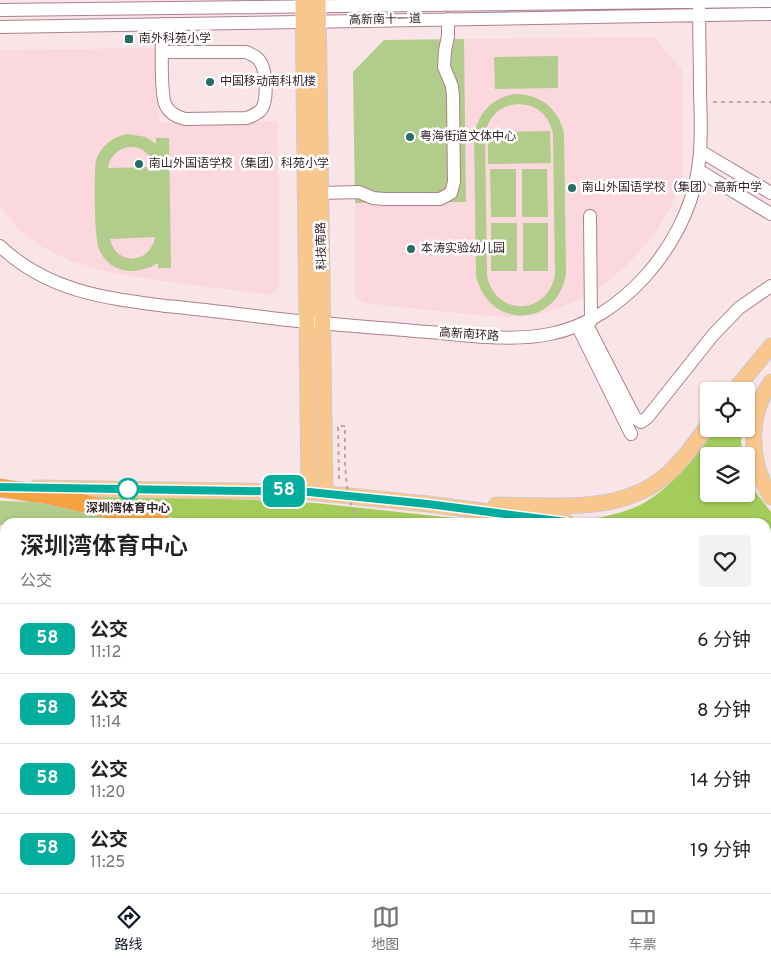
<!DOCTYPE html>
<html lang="zh">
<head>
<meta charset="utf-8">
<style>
	:root { --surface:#fff; --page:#f2f2f2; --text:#222; --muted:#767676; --line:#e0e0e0; --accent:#111827 }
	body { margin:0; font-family:Overpass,"Noto Sans SC",sans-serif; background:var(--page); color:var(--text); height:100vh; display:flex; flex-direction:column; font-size:19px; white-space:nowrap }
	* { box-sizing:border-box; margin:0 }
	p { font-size:16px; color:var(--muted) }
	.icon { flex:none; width:28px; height:28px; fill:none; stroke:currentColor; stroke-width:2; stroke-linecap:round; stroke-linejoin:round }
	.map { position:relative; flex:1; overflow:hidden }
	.details { position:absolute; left:0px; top:518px; width:771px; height:376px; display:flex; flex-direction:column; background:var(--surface); border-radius:15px 15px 0 0; box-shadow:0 1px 4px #0004 }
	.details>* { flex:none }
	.badge { padding:0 10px; border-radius:8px; font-size:18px; line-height:32px }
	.fabs { position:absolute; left:700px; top:382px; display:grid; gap:10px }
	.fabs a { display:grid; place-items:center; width:55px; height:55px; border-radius:5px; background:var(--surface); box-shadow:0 1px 4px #0004; font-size:25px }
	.map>.badge { position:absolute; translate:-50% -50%; box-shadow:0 0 0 2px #fff }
	.round { display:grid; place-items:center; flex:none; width:52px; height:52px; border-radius:5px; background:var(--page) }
	.head { display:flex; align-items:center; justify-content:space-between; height:85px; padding:0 20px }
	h1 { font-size:24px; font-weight:600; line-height:38px }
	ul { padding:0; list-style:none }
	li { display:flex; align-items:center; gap:15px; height:70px; padding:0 20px; border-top:1px solid var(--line) }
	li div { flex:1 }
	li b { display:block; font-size:19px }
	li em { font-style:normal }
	li .badge { min-width:55px; font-weight:700; text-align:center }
	.dock { display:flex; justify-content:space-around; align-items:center; height:70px; border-top:1px solid var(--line); background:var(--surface); font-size:14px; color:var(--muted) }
	.dock a { display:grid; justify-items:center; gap:2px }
	.dock .selected { color:var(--accent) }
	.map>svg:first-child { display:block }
	.built { fill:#fbd8de }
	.green { fill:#b2cc8b; fill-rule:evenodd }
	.forest { fill:#a3cc5a }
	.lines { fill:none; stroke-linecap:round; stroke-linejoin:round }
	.minor-casing { stroke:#ad8089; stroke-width:14 }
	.major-casing { stroke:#cfcacb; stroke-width:17 }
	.highway-casing { stroke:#cfcacb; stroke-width:19 }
	.path { stroke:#b9a5a8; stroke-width:2; stroke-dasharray:4 4; stroke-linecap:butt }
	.minor { stroke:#fff; stroke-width:12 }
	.major { stroke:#f9c78e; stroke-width:15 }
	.highway { stroke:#f5a243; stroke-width:18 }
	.path-bridge { stroke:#b9a5a8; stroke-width:2; stroke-dasharray:4 4; stroke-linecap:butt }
	.line-casing { stroke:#fff; stroke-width:11 }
	.line { stroke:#01ad9c; stroke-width:8 }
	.poi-dot { fill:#256e67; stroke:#fff; stroke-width:2 }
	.stop-dot { fill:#fff; stroke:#01ad9c; stroke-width:2.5 }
	.labels { text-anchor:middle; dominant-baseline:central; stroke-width:5; stroke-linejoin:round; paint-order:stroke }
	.street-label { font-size:12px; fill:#362327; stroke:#fff }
	.poi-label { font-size:12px; fill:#362327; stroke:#fff; text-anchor:start }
	.stop-label { font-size:12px; font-weight:bold; fill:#362327; stroke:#fff }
</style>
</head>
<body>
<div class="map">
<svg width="771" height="893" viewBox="0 0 771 893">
	<rect width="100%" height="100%" fill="#f9e5e8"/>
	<!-- built -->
	<path class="built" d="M654,37L682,70L683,175L673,203L655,234L627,265L605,284L580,299L556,309L532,316L507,317L467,314L363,303L355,295V203L466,202L464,39Z
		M158,48L159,123L278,121L279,286L271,295L154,280L107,272L71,261L44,248L19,231L0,205V51L2,50Z"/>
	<!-- green -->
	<path class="green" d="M464,39L466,202L355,203L353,72L384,40Z
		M558,56V88L495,89L494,57Z
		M515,94C540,94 558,108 564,133L566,274C557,328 489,330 476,276L474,135C479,112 492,98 515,94ZM517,104C537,104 549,115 553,134L555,275C547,316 496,317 487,276L485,134C489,116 499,106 517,104Z
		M550,131L551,163L488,164V132Z
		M128,134L146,137L156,144V138H169L171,268H158V263C137,276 109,274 99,249C94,237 94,174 96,160C102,145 112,137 128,134ZM128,147C142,146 151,154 154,167L108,168C110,156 117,150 128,147ZM155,237C150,265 116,266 110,239Z
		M490,169H516V217H491Z
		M522,169H547L548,217H522Z
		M491,223H517V271H491Z
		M523,223H548V271H523Z
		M0,501L47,502L129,522H5V525H0Z
		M0,683H5V889H638L640,893H0Z"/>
	<!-- forest -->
	<path class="forest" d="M716,429H743L741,441L743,456H709V494H746V472L757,494L771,512V541L766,540V522H623L593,519C610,515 627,512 642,504C673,487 695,456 716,429Z
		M87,496L189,497L315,503L491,522H206L182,520Z
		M771,736V893H760L754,889H766V738Z
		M638,889H699L701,893H640Z"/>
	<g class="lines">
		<!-- minor casing -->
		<g class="minor-casing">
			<path id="minor" d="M0,10L771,1
				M162,24C162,40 160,96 166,106C170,114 177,117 185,119L247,118C252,116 257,114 261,110C268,101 267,69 259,60C256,56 251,54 246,52H162
				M0,27L771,14
				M700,151L771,193
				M698,170L771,214
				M321,193L359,192L373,198L384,199H440L451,193L454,182L453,96L452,86L444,67L445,51L448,36V19
				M590,216L591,321
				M0,246C47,291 104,298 166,306C198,309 231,313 263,317C318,324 373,327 428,332C468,335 510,342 550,334C622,320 684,246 697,175C702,148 701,120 700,93C700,62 699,31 699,0
				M586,323L635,418L641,422L647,418L713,335L739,308L771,286
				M578,327L631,434
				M0,652H5
				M320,893V889
				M363,893V889"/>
		</g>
		<!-- major casing -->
		<g class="major-casing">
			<path id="major" d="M303,0L309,492
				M318,0L325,493
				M771,382C747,417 749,462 771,497
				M734,391L771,346
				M36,488L309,492L428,504L566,522
				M496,505C550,505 619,515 664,477C682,463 695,442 709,424
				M766,547H771
				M0,632H5
				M766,690L771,691
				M766,724L771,722
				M713,889L717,893
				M738,889L743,893"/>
		</g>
		<!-- highway casing -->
		<g class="highway-casing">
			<path id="highway" d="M0,488L48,495L161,522
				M0,540H5
				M0,582L5,583
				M766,599L771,600
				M766,633L771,634"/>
		</g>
		<!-- path -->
		<path class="path" d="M713,102H771
			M339,479L338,426H345V462
			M680,889L685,893
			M58,893V889"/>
		<!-- minor -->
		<use href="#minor" class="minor"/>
		<!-- major -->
		<use href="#major" class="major"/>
		<!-- highway -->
		<use href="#highway" class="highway"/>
		<!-- path-bridge -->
		<path class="path-bridge" d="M345,462C346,483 348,503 359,522"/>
	</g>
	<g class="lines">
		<!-- line casing -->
		<g class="line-casing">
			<path id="line" d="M0,487L309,492L428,504L566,522"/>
		</g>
		<!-- line -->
		<use href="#line" class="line"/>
	</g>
	<!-- markers -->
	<g class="poi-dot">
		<rect x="124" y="34" width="10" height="10" rx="2.5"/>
		<circle cx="210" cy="82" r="5"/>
		<circle cx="410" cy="137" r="5"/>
		<circle cx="139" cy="164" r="5"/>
		<circle cx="572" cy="188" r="5"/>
		<circle cx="411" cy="249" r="5"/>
	</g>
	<circle class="stop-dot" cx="128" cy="489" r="10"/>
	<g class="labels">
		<!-- street labels -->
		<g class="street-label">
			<text transform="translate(385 20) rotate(-1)">高新南十一道</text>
			<text transform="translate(322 246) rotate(-91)">科技南路</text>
			<text transform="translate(469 335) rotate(4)">高新南环路</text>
		</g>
		<!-- poi labels -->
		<g class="poi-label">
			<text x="139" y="39">南外科苑小学</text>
			<text x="220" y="82">中国移动南科机楼</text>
			<text x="420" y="137">粤海街道文体中心</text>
			<text x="149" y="164">南山外国语学校（集团）科苑小学</text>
			<text x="582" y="188">南山外国语学校（集团）高新中学</text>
			<text x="421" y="249">本涛实验幼儿园</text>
		</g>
		<!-- stop labels -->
		<g class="stop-label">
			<text x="128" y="509">深圳湾体育中心</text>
		</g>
	</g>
</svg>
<div class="fabs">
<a><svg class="icon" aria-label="locate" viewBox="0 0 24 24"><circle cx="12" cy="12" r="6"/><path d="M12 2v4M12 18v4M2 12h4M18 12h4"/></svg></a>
<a><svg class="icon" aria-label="layers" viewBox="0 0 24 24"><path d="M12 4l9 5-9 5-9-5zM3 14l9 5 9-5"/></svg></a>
</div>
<b class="badge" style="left:284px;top:491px;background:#01ad9c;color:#fff">58</b>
<section class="details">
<div class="head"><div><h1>深圳湾体育中心</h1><p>公交</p></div><a class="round"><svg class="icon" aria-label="heart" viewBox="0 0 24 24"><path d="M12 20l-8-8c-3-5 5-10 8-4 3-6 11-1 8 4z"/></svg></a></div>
<ul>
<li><span class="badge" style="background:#01ad9c;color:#fff">58</span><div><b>公交</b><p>11:12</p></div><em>6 分钟</em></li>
<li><span class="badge" style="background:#01ad9c;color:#fff">58</span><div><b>公交</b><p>11:14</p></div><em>8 分钟</em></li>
<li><span class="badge" style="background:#01ad9c;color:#fff">58</span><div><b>公交</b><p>11:20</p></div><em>14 分钟</em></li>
<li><span class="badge" style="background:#01ad9c;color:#fff">58</span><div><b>公交</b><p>11:25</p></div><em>19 分钟</em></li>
</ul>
</section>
</div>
<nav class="dock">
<a class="selected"><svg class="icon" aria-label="directions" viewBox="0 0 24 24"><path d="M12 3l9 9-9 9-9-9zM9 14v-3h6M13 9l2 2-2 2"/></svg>路线</a>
<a><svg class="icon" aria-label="map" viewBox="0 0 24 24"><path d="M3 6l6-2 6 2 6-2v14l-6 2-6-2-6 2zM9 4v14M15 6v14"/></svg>地图</a>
<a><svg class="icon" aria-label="tickets" viewBox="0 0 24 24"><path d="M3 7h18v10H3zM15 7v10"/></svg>车票</a>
</nav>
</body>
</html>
